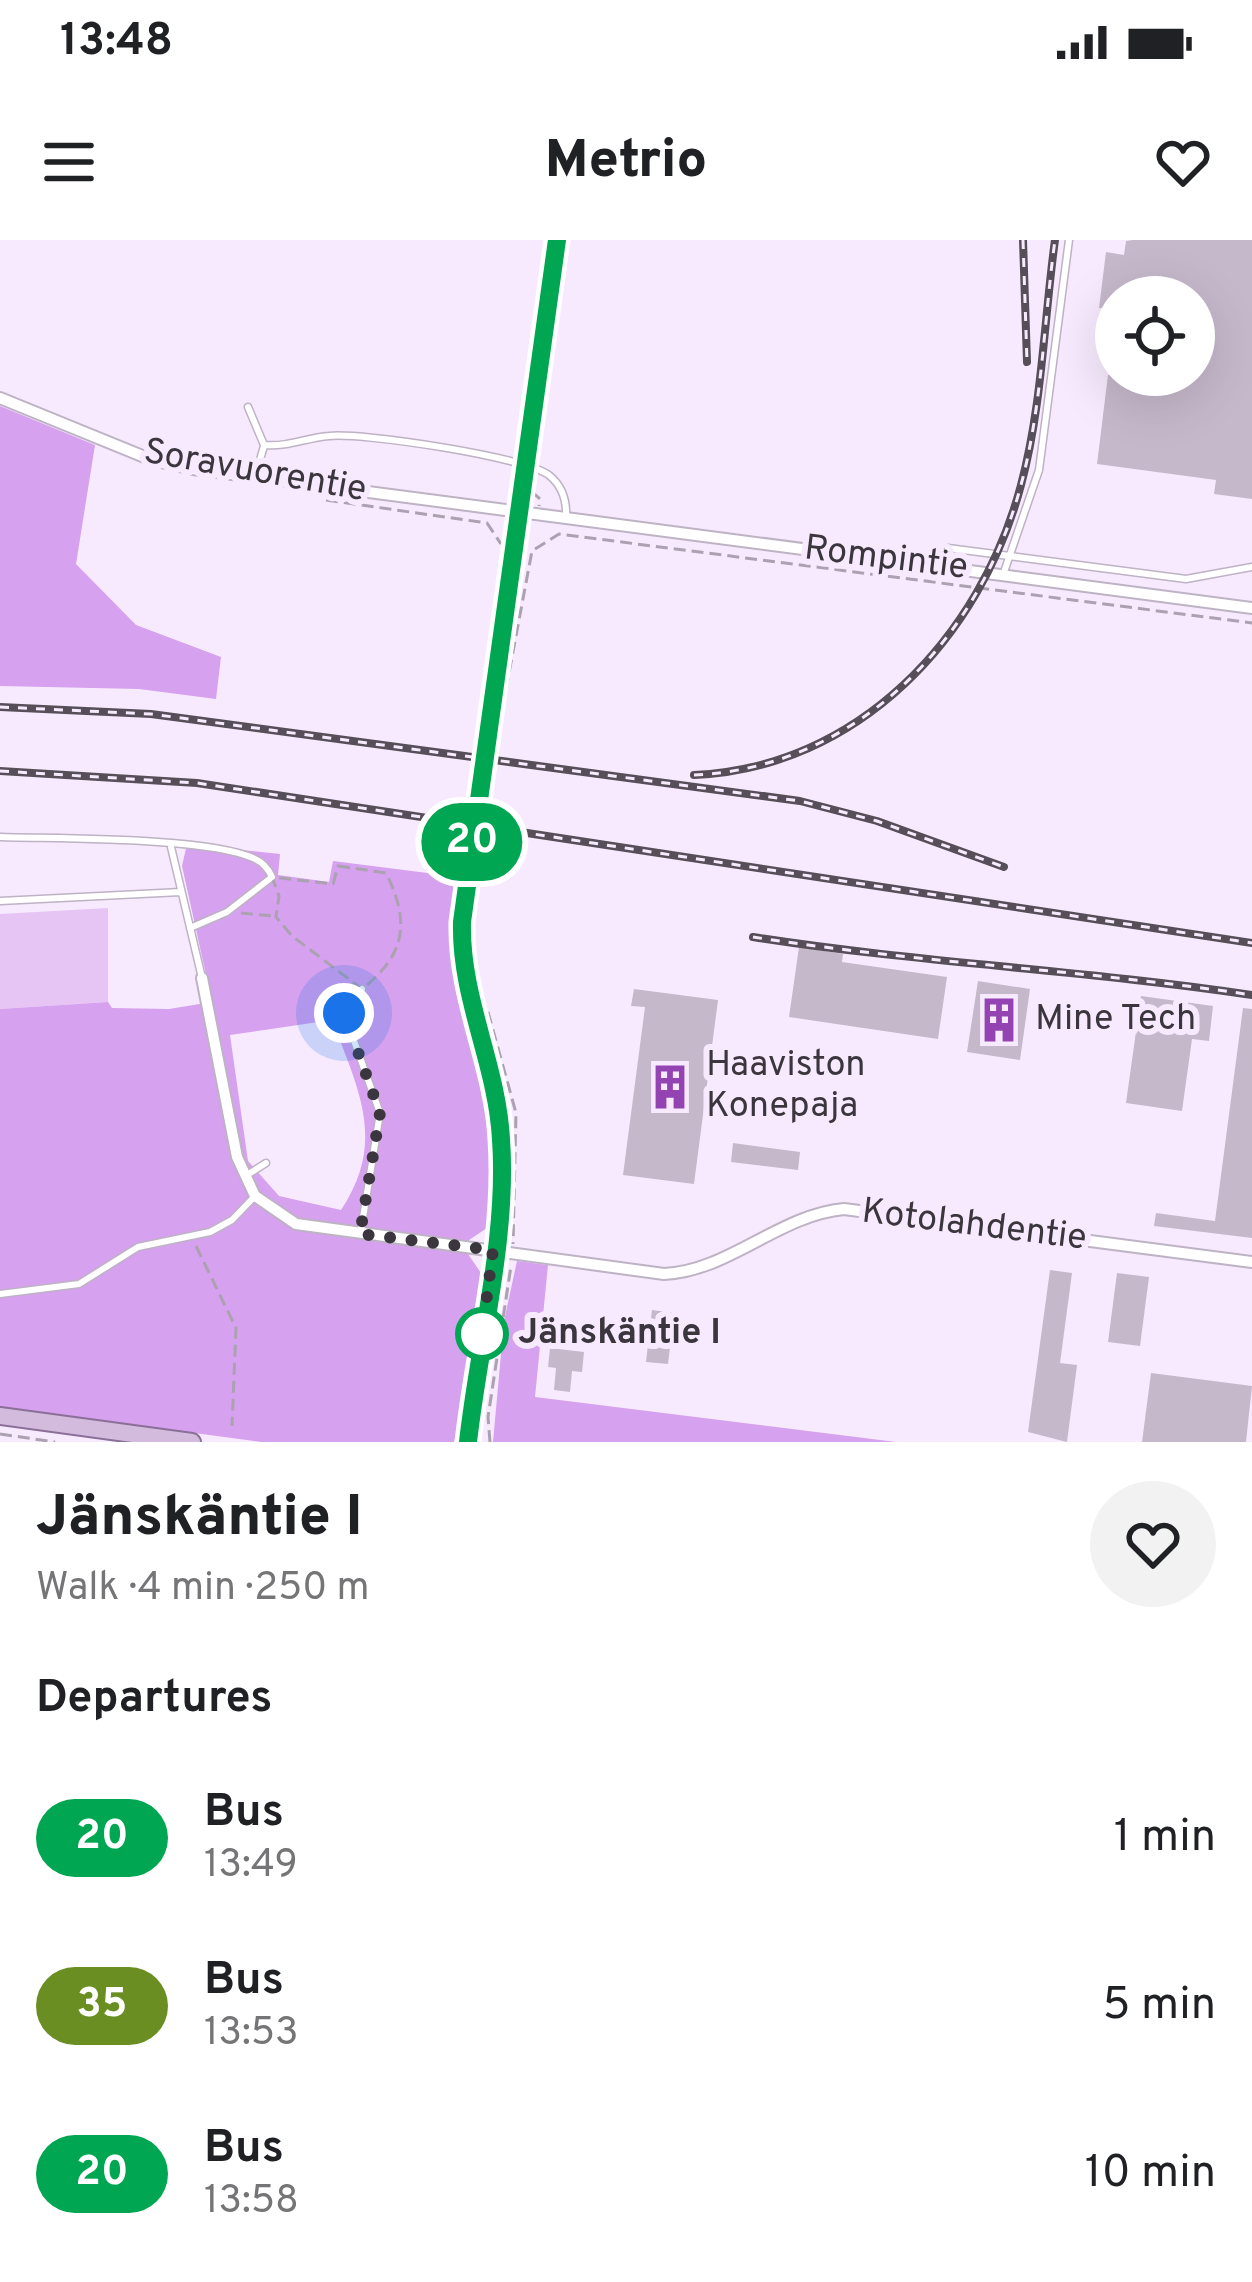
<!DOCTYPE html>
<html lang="en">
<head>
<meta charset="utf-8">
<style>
	:root { --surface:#fff; --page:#f2f2f2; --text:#202124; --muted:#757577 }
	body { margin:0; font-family:Overpass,sans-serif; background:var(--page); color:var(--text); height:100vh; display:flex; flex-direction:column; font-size:45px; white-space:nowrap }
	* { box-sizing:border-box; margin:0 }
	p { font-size:39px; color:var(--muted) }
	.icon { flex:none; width:66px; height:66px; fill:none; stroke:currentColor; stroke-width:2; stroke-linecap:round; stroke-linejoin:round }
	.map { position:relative; height:1202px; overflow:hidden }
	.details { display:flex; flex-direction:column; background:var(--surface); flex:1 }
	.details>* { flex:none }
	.badge { padding:0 24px; border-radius:39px; font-size:42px; line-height:78px }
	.controls { position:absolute; left:1095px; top:36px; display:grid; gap:24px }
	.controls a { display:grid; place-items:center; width:120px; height:120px; border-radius:50%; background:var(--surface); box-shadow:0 12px 48px #0002; font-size:60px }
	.you { position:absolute; width:60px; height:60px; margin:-30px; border:9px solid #fff; border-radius:50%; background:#1a73e8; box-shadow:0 0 0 18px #1a73e833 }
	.map>.badge { position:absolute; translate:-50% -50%; box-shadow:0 0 0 6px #fff }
	h2 { padding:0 36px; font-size:45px; line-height:108px }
	.round { display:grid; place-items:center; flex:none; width:126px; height:126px; border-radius:63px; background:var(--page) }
	.overview { display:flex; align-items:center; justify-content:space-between; height:204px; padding:0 36px }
	h1 { font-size:57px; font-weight:800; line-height:90px }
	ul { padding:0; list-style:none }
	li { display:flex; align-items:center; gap:36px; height:168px; padding:0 36px }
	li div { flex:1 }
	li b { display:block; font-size:45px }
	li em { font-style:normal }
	li .badge { min-width:132px; font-weight:700; text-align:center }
	.status { display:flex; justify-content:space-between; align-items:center; height:84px; padding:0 60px; background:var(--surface); direction:ltr }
	.status svg { height:33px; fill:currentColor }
	header { display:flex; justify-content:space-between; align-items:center; height:156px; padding:0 36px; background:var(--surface); font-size:54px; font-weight:800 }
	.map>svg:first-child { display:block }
	.green { fill:#e6c5f5 }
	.forest { fill:#d6a1ee; fill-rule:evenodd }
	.building { fill:#c5b8cb }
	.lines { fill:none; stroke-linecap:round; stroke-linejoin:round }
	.service-casing { stroke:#beb2c5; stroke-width:9 }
	.minor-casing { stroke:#beb2c5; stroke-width:14 }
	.primary-casing { stroke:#8b6f98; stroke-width:20 }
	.path { stroke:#aba1b0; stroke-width:3; stroke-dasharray:12 6; stroke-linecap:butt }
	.service { stroke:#fff; stroke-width:6 }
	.minor { stroke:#fff; stroke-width:10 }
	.primary { stroke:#d3bbde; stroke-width:16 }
	.rail-casing { stroke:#564f59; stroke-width:8 }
	.rail { stroke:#f7eafe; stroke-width:3; stroke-dasharray:9; stroke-linecap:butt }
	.minor-bridge-casing { stroke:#beb2c5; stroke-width:14; stroke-linecap:butt }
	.minor-bridge { stroke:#fff; stroke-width:10 }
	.line-casing { stroke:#fff; stroke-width:27 }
	.line { stroke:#00a651; stroke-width:18 }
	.walk { stroke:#3b363e; stroke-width:12; stroke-dasharray:0 21.6 }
	.stop-dot { fill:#fff; stroke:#00a651; stroke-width:6 }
	.labels { text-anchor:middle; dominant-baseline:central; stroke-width:12; stroke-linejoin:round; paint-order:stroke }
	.street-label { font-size:36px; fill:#3b363e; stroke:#f7eafe }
	.poi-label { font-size:36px; fill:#3b363e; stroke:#f7eafe; text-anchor:start }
	.stop-label { font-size:36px; font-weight:bold; fill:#3b363e; stroke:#f7eafe; text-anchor:start }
</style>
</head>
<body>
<div class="status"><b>13:48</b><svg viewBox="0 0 49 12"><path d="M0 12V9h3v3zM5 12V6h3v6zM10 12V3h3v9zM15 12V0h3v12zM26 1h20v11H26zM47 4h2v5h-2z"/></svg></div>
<header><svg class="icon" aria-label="menu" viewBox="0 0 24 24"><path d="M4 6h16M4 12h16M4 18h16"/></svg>Metrio<svg class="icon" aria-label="heart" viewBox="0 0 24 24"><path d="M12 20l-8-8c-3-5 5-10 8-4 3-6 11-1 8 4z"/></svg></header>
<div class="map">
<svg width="1252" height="1202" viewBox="0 0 1252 1202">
	<rect width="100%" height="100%" fill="#f7eafe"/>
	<!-- green -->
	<path class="green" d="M108,668V762L0,769V674Z"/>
	<!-- forest -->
	<path class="forest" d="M0,166L95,205L76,324L136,385L221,417L216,459L139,449L0,446Z
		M187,604L280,614L278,635L329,642L333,621L459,637C454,675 453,712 460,749C476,835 511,898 487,988L469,1000L468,1014L483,1036L471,1134L454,1202H261L0,1167V769L108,762L112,768L169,769L212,762L182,626ZM332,780C358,849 387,901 341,970L279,956L248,921L230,795Z
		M517,1021L548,1025L535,1157L896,1202H493L504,1081Z"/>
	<!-- building -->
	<path class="building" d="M1252,0V259L1214,254L1216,240L1097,224L1108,135H1194V57H1116V70L1099,68L1106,12L1124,15L1126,1L1133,0Z
		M799,707L843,714L842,722L947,737L938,799L789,777Z
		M978,741L1030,749L1020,820L967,812Z
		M634,749L718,760L694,944L623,935L645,767L631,766Z
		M1141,756L1213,766L1209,801L1192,799L1182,871L1126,863Z
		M1243,768L1252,769V998L1154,986L1156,973L1215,981Z
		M733,903L800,912L798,930L731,922Z
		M1050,1030L1072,1033L1060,1123L1077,1125L1067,1202L1028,1192Z
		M1117,1033L1149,1037L1140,1106L1108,1102Z
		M652,1070L674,1073L668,1124L646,1122Z
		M550,1108L584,1112L582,1132L572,1131L570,1152L554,1150L556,1128L548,1127Z
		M1151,1133L1252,1146L1246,1202H1142Z"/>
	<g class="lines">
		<!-- service casing -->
		<g class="service-casing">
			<path id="service" d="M248,167L264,205C289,207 305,198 329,196C360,192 528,217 550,236C563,247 567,261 566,278
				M255,237L264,206
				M948,308L1186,339L1252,327
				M1003,335L1039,230L1069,0
				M0,597C58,599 206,597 253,618C263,622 268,628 272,637L227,672L190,688
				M171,607L202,738
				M0,661L181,652
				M247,935L266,923
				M361,990L380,873L344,773L348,759L362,749
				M0,1054L79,1044L138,1007L210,992L232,980L255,956"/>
		</g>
		<!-- minor casing -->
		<g class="minor-casing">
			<path id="minor" d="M0,158L152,220L193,229L1252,368
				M488,491L557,0
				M464,658C455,748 496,814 501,901C507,1000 480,1104 468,1202
				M202,738L237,917L255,956L296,984L664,1034C729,1031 779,975 844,969L1252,1022"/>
		</g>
		<!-- primary casing -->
		<g class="primary-casing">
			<path id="primary" d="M0,1176L192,1202"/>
		</g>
		<!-- path -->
		<path class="path" d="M531,251L540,259L539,266
			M326,260L487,283L501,304
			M506,449L532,311L559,294L1252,383
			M338,626L386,633C411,683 405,715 362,749L292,696L276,677L279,656L272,637L333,644Z
			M241,673L273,676
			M488,772L516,873L513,1004
			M196,1006L236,1088L232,1186
			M0,1194L55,1202
			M490,1202L488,1177L511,1026"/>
		<!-- service -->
		<use href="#service" class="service"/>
		<!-- minor -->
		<use href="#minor" class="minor"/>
		<!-- primary -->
		<use href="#primary" class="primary"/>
		<!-- rail casing -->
		<g class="rail-casing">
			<path id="rail" d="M1023,0L1027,122
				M0,467L151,474L800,561L877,581L1004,627
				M0,531L197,543L1252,703
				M694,535C858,528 981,397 1021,245C1042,167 1044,80 1055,0
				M753,697C919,723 1086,730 1252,755"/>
		</g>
		<!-- rail -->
		<use href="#rail" class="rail"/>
		<!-- minor-bridge casing -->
		<g class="minor-bridge-casing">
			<path id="minor-bridge" d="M464,658L488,491"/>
		</g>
		<!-- minor-bridge -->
		<use href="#minor-bridge" class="minor-bridge"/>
	</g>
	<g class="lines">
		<!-- line casing -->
		<g class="line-casing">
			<path id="line" d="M468,1202C479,1103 508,998 501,899C497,824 460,758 462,682L557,0"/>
		</g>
		<!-- line -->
		<use href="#line" class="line"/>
		<!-- walk -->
		<path class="walk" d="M344,773L380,873L360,994L493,1010L482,1094"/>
	</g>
	<!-- icons -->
	<defs>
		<g id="building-bare" transform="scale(3.6)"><path d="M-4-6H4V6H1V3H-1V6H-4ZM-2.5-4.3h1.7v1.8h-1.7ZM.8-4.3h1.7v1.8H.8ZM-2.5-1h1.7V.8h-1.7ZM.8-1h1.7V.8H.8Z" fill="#9343b2" stroke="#f7eafe" stroke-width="2.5" paint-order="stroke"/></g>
	</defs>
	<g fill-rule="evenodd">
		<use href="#building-bare" x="999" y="780"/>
		<use href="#building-bare" x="670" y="847"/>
	</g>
	<!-- markers -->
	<circle class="stop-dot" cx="482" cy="1094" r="24"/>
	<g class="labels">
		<!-- street labels -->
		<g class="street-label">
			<text transform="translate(255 232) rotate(10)">Soravuorentie</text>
			<text transform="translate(886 319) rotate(7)">Rompintie</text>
			<text transform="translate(974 986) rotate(7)">Kotolahdentie</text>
		</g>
		<!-- poi labels -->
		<g class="poi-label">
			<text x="1035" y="780">Mine Tech</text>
			<text x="706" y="826">Haaviston<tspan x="706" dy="41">Konepaja</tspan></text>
		</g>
		<!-- stop labels -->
		<g class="stop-label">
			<text x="518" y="1094">Jänskäntie I</text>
		</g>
	</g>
</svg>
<div class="controls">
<a><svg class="icon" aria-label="locate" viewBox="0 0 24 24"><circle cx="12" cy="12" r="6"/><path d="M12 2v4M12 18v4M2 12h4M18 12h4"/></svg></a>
</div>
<div class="you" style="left:344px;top:773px"></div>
<b class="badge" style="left:472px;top:602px;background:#00a651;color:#fff">20</b>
</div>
<section class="details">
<div class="overview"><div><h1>Jänskäntie I</h1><p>Walk · 4 min · 250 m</p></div><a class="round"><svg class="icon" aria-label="heart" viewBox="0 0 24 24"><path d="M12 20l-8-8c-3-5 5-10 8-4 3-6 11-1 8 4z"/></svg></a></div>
<h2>Departures</h2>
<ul>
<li><span class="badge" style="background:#00a651;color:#fff">20</span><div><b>Bus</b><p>13:49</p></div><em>1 min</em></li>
<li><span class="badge" style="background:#6b8e23;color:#fff">35</span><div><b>Bus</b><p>13:53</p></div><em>5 min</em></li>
<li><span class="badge" style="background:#00a651;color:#fff">20</span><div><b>Bus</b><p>13:58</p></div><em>10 min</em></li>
</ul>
</section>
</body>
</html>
